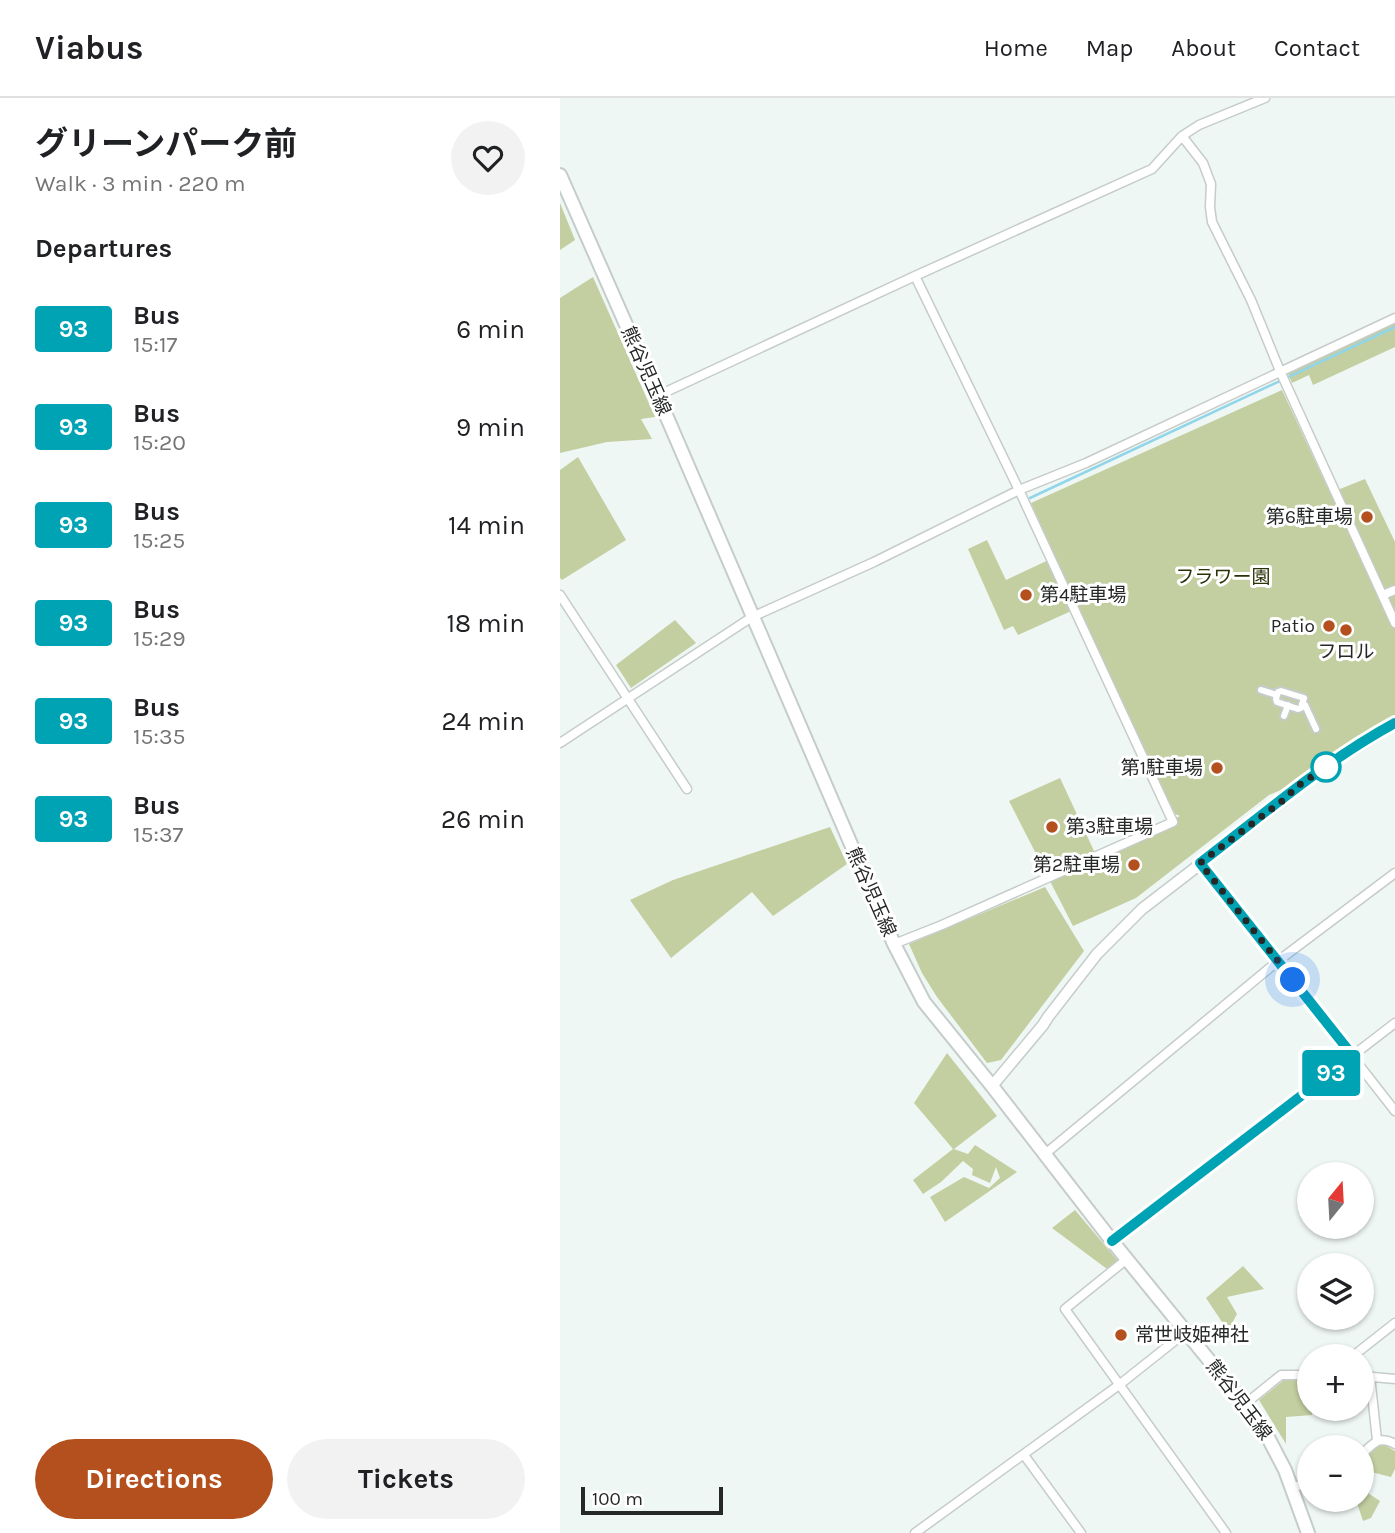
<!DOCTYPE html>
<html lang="en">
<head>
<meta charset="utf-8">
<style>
	:root { --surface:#fff; --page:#f2f2f2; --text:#202124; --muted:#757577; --line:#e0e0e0; --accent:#b4501d }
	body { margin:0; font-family:Karla,"Noto Sans JP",sans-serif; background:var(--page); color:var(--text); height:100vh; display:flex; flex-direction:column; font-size:26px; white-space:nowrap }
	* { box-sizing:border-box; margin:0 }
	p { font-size:23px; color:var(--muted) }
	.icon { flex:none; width:38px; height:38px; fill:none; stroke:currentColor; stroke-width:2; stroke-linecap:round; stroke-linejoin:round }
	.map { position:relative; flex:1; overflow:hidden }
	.sheet { display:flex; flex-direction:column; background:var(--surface); width:560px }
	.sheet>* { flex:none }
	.badge { padding:0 14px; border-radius:5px; font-size:24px; line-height:46px }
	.needle { width:46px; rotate:18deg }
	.buttons { position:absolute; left:737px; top:1064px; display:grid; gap:14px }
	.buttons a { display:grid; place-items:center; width:77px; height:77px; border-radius:50%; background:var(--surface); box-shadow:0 2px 5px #0004; font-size:35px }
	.scale { position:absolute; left:21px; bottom:18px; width:142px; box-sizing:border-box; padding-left:7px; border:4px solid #262827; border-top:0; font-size:19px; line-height:24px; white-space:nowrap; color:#262827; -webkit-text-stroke:5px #fff; paint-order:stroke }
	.you { position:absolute; width:35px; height:35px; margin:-18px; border:5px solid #fff; border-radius:50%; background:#1a73e8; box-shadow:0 0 0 10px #1a73e833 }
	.map>.badge { position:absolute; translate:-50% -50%; box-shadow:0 0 0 4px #fff }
	h2 { padding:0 35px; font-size:26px; line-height:63px }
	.round { display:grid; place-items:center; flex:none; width:74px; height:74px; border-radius:37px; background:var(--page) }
	.overview { display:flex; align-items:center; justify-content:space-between; height:119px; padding:0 35px }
	h1 { font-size:33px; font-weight:700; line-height:52px }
	.cta { display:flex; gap:14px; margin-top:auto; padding:14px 35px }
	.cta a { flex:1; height:80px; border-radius:42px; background:var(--accent); color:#fff; font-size:28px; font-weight:700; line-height:80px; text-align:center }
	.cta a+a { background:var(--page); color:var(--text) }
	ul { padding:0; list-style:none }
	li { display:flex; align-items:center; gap:21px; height:98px; padding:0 35px }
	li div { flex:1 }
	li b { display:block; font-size:26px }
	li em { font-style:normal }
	li .badge { min-width:77px; font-weight:700; text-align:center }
	header { display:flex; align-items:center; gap:42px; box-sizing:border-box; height:98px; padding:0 35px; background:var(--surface); border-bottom:2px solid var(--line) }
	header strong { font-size:33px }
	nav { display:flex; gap:38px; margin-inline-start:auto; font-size:24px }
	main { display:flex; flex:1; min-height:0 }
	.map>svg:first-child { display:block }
	.green { fill:#c3cea1 }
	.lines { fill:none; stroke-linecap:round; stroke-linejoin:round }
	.stream { stroke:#91d5ea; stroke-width:2.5 }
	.pedestrian-casing { stroke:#c5ccc9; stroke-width:10 }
	.minor-casing { stroke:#c5ccc9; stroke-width:11 }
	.tertiary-casing { stroke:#c5ccc9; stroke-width:13 }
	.primary-casing { stroke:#c5ccc9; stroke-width:16 }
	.pedestrian { stroke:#fff; stroke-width:6 }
	.minor { stroke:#fff; stroke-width:8 }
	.tertiary { stroke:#fff; stroke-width:10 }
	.primary { stroke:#fff; stroke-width:12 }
	.line-casing { stroke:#fff; stroke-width:16 }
	.line { stroke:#00a3b4; stroke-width:10 }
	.walk { stroke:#262827; stroke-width:7; stroke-dasharray:0 12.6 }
	.poi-dot { fill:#b4501d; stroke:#fff; stroke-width:2.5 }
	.stop-dot { fill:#fff; stroke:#00a3b4; stroke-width:3.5 }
	.labels { text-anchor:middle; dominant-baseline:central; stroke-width:6; stroke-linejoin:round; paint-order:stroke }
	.street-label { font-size:19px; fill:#262827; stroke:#fff }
	.poi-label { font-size:19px; fill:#262827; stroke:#fff; text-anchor:end }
	.park-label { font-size:19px; fill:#2a3207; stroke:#fff }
</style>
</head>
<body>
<header>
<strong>Viabus</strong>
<nav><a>Home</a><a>Map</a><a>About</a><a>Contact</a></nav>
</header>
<main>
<section class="sheet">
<div class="overview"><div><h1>グリーンパーク前</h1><p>Walk · 3 min · 220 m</p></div><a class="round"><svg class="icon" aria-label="heart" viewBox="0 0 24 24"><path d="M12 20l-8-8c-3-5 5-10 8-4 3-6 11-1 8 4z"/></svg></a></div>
<h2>Departures</h2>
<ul>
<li><span class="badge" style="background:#00a3b4;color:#fff">93</span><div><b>Bus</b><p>15:17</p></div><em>6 min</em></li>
<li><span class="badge" style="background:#00a3b4;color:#fff">93</span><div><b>Bus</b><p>15:20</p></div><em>9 min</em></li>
<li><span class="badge" style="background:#00a3b4;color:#fff">93</span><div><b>Bus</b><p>15:25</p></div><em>14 min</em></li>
<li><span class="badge" style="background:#00a3b4;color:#fff">93</span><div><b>Bus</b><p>15:29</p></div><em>18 min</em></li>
<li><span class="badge" style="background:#00a3b4;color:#fff">93</span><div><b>Bus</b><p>15:35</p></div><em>24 min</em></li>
<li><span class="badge" style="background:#00a3b4;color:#fff">93</span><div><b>Bus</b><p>15:37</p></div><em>26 min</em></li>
</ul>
<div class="cta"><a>Directions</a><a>Tickets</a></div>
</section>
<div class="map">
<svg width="835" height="1435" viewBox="0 0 835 1435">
	<rect width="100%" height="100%" fill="#eff7f4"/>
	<!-- green -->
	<path class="green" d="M0,105L15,142L0,152Z
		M33,179L95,319L81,321L92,341L47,344L0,355V200Z
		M835,220V249L753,287L749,277L732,285L726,271Z
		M722,292L770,395L805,381L835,444V619L811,631L726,690L709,697L576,800L513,828L449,703L500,680L535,755L620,718L615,716L518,510L458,537L453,528L444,532L408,451L427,442L446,482L495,459L471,405Z
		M18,359L66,442L2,482L0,480V372Z
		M115,522L136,545L71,590L56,567Z
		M270,729L287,766L213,818L192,794L111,860L70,802L113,782Z
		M485,789L524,853L441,962L427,965L377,899L362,875L349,846Z
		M387,955L437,1018L394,1051L408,1056L415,1047L457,1074L385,1124L370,1099L404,1079L429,1090L440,1080L436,1069L430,1085L412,1077L413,1071L403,1063L381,1084L363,1096L353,1082L393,1051L354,1005Z
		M515,1112L558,1163L547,1171L492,1130Z
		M683,1168L704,1191L667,1199L677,1216L668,1233L646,1200Z
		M749,1281V1311H752V1317L726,1319V1346L699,1302L724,1282Z
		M821,1345L835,1353V1371L831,1379L803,1372L802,1381V1360L815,1348Z
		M802,1391L820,1403L811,1420L803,1423L796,1402H802Z"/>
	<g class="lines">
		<!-- stream -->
		<path class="stream" d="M470,400L835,229"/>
		<!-- pedestrian casing -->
		<g class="pedestrian-casing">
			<path id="pedestrian" d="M701,592L717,597
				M721,593L744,600L741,610L738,611L717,604L716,601L718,594Z
				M742,606L745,607L756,631
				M724,618L728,607"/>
		</g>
		<!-- minor casing -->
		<g class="minor-casing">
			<path id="minor" d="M622,38L643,65L651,86L650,109L652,124L691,202L720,273L835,525
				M97,298L355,178L592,71L622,38L639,27L705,0
				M0,497L127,691
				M823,497L835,492
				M0,645L192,519L314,464L459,392L526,365L835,220
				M641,765L835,1013
				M334,846L382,827L613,724L459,392L355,178
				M485,1056L718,863L835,775
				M552,1143L835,925
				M567,1161L505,1211L666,1435
				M793,1258L835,1225
				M802,1278L835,1281
				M810,1278L817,1342
				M685,1306L721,1277H749
				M802,1356C814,1345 819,1337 835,1346
				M464,1357L521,1435
				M732,1390L749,1384
				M355,1435L559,1287L627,1233"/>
		</g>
		<!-- tertiary casing -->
		<g class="tertiary-casing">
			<path id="tertiary" d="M432,988L483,927L488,919L537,856L582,811L722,703L750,679L835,625"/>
		</g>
		<!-- primary casing -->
		<g class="primary-casing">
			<path id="primary" d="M0,77L109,324L334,846L364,904L432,988L552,1143L701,1326L725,1372L748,1435"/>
		</g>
		<!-- pedestrian -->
		<use href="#pedestrian" class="pedestrian"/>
		<!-- minor -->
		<use href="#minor" class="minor"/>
		<!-- tertiary -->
		<use href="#tertiary" class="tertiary"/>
		<!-- primary -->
		<use href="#primary" class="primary"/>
	</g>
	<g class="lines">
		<!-- line casing -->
		<g class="line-casing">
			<path id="line" d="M552,1143L793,958L640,765C704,716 765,663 835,625"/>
		</g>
		<!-- line -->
		<use href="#line" class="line"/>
		<!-- walk -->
		<path class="walk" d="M733,882L640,765L722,703L739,687L768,668L766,669"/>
	</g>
	<!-- markers -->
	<g class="poi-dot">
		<circle cx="807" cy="419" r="7"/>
		<circle cx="466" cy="497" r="7"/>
		<circle cx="769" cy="528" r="7"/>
		<circle cx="786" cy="532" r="7"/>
		<circle cx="657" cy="670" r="7"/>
		<circle cx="492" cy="729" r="7"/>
		<circle cx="574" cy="767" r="7"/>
		<circle cx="561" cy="1237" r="7"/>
	</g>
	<circle class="stop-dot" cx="766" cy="669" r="14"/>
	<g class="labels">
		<!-- street labels -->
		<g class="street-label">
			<text transform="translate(86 273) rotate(66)">熊谷児玉線</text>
			<text transform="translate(311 794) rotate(66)">熊谷児玉線</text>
			<text transform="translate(679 1302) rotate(53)">熊谷児玉線</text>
		</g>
		<!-- poi labels -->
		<g class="poi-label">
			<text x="793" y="419">第6駐車場</text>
			<text x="480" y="497" text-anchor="start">第4駐車場</text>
			<text x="755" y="528">Patio</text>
			<text x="786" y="554" text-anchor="middle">フロル</text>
			<text x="643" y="670">第1駐車場</text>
			<text x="506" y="729" text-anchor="start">第3駐車場</text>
			<text x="560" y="767">第2駐車場</text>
			<text x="575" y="1237" text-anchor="start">常世岐姫神社</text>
		</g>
		<!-- park labels -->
		<g class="park-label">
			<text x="663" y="479">フラワー園</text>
		</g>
	</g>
</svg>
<div class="buttons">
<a><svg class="needle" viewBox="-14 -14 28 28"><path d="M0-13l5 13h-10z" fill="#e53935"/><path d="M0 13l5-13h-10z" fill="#757577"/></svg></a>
<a><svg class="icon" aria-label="layers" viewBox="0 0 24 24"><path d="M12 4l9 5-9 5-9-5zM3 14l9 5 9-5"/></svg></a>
<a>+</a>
<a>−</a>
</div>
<div class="scale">100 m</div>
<div class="you" style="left:733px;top:882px"></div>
<b class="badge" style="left:771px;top:975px;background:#00a3b4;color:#fff">93</b>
</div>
</main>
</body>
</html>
